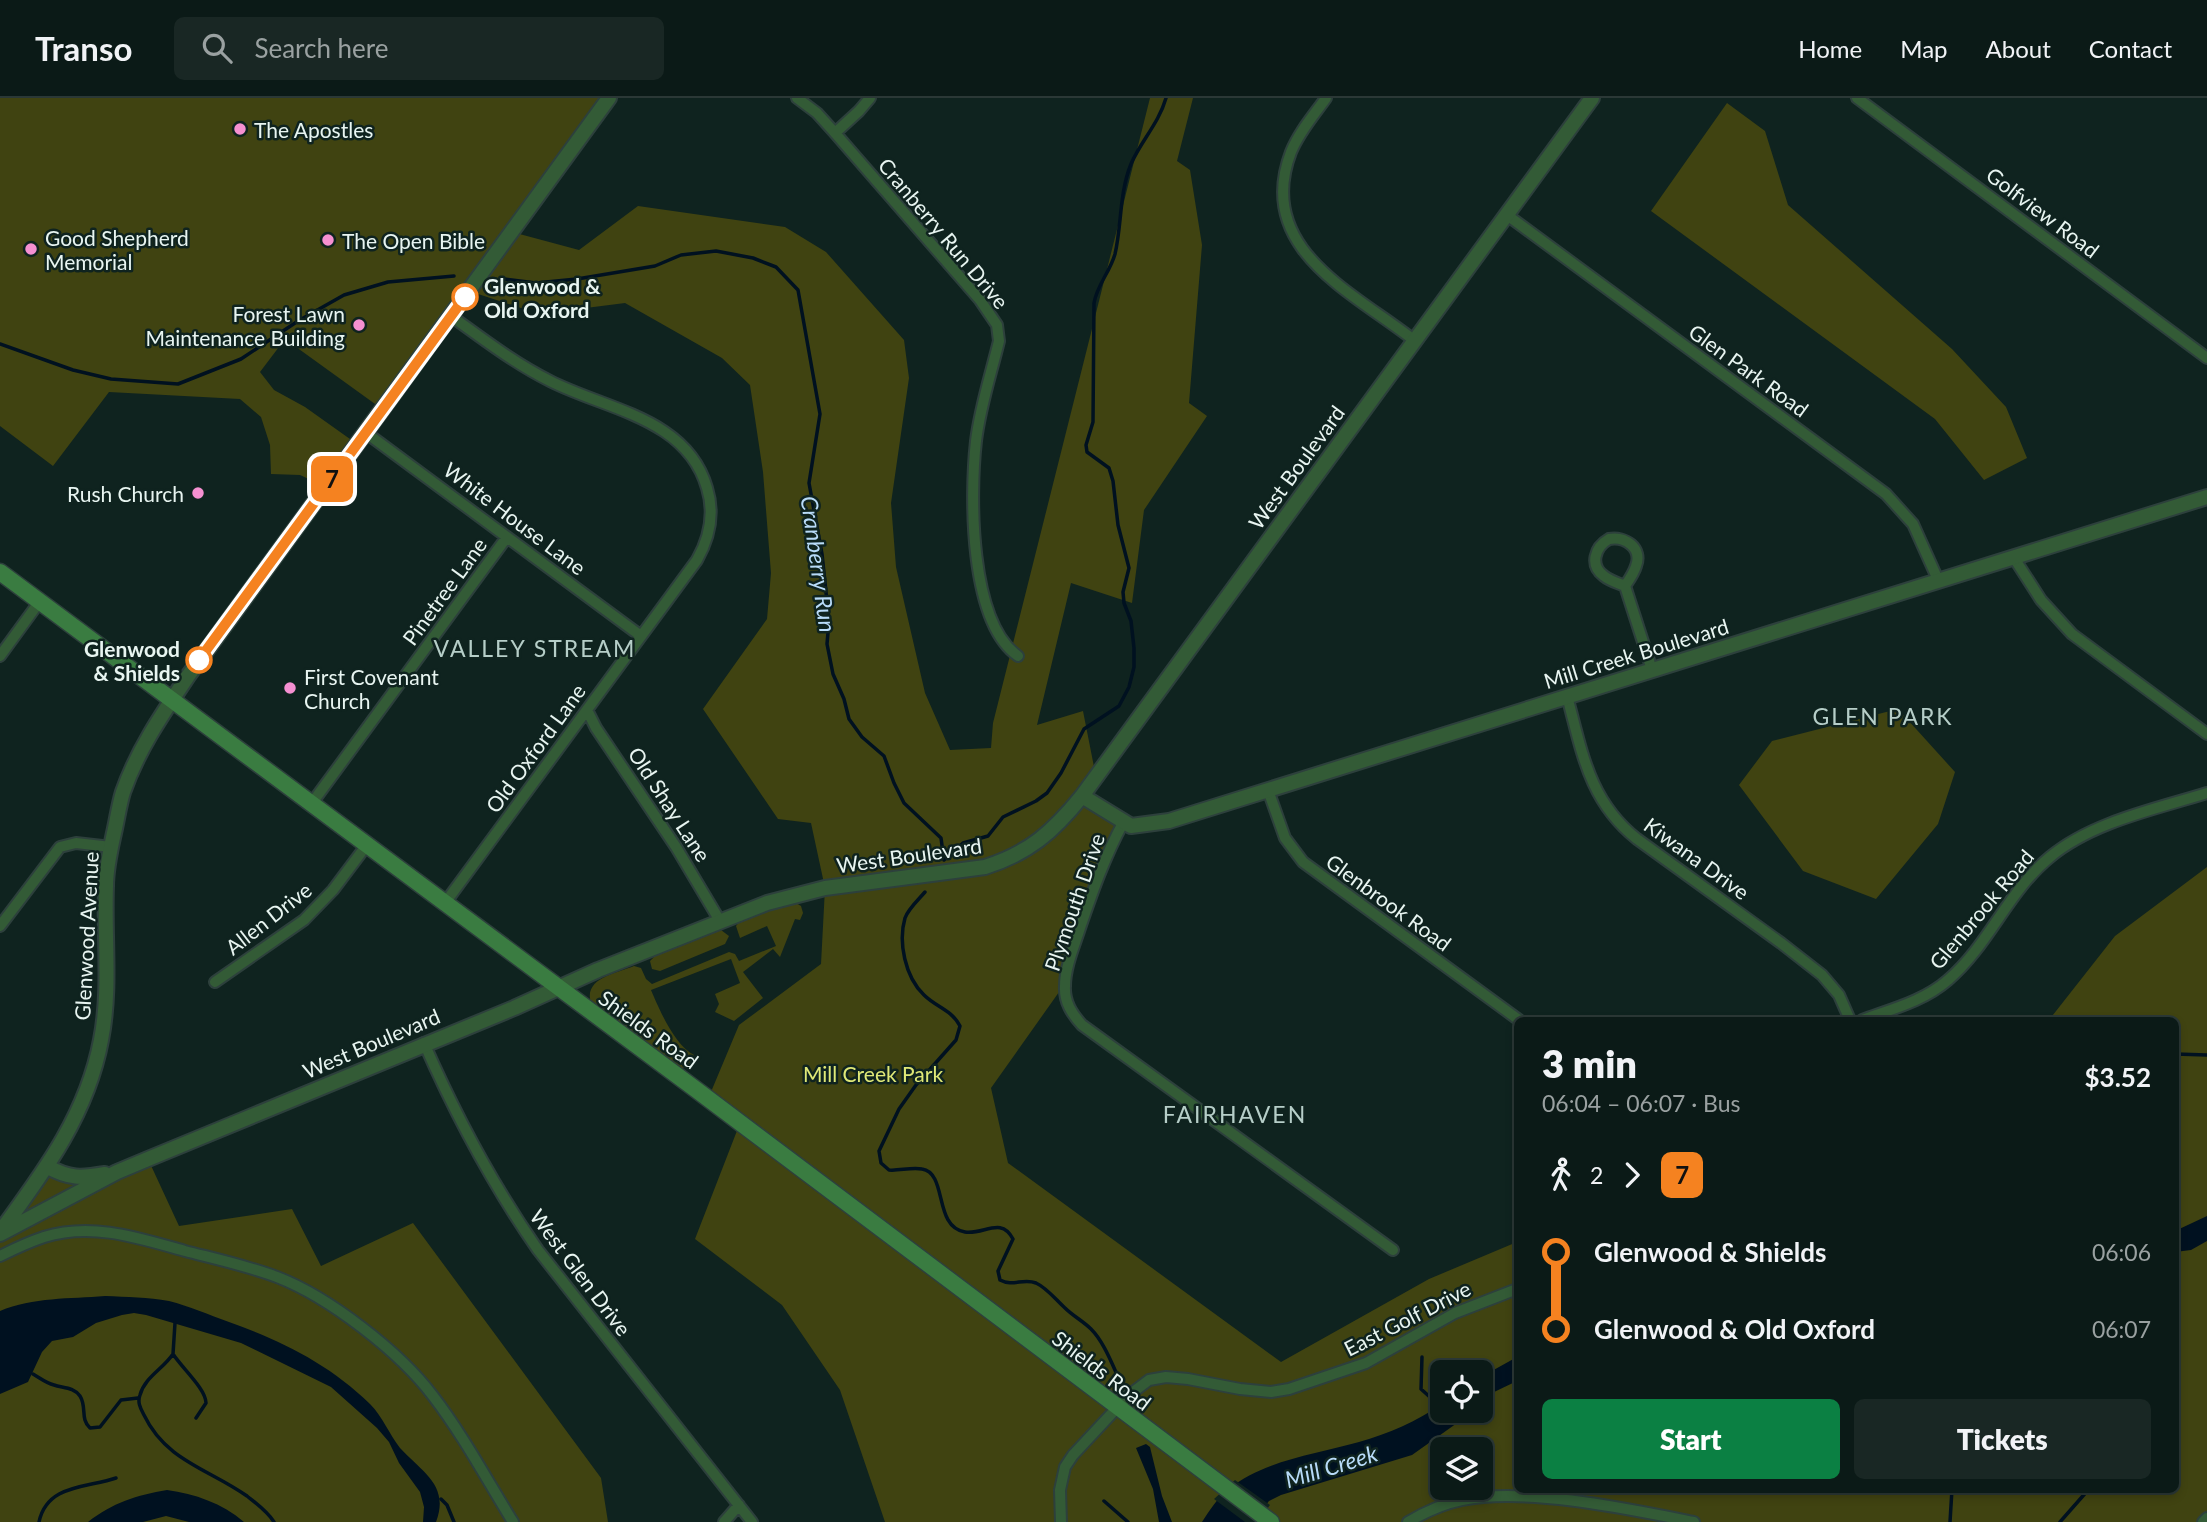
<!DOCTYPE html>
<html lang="en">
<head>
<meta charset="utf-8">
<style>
	:root { --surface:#0b1a17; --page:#192724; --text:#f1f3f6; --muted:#9aa1a1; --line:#2b3836; --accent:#0b8043 }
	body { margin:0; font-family:Lato,sans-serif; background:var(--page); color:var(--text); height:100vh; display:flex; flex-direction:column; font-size:26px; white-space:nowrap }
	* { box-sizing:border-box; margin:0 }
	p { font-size:23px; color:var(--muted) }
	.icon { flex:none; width:38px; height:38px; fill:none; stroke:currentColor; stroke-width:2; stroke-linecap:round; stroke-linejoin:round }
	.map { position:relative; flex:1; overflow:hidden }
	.panel { position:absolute; left:1514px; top:919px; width:665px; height:476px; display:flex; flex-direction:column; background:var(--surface); border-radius:10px; box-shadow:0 4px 10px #0003,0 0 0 2px var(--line) }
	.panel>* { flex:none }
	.badge { padding:0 14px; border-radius:10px; font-size:24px; line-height:46px }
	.controls { position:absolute; left:1430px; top:1262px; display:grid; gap:14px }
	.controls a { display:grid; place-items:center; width:63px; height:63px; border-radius:10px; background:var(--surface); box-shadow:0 4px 10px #0003,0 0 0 2px var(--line); font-size:35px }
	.map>.badge { position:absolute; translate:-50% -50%; box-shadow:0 0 0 4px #fff }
	.legs { display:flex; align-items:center; gap:10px; height:77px; padding:0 28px; font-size:23px }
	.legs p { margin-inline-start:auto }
	.headline { display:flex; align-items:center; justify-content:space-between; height:119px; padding:0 28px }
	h1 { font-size:38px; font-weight:800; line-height:52px }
	.button { display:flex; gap:14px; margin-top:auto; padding:14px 28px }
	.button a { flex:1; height:80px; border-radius:10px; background:var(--accent); color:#fff; font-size:28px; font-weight:800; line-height:80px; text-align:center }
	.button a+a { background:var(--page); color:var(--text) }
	ul { padding:0 28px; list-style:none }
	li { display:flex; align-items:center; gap:24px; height:77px; font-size:26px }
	li i { display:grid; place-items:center; width:10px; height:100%; margin:0 9px; background:currentColor }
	li i::after { content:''; width:18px; height:18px; margin:-9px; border:5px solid; border-radius:50%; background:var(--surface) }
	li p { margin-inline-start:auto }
	li:first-child i { background:linear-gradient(#0000 50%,currentColor 0) }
	li:last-child i { background:linear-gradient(currentColor 50%,#0000 0) }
	header { display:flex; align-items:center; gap:42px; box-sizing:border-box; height:98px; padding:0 35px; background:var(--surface); border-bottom:2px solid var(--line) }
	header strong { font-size:33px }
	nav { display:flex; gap:38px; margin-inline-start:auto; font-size:24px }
	.search { width:490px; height:63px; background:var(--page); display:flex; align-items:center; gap:18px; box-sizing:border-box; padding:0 24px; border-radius:10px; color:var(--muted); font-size:26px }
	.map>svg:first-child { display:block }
	.green { fill:#404311; fill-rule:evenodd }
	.water { fill:#001120 }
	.pier { fill:#0f231f }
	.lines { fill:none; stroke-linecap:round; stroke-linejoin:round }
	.stream { stroke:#001120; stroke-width:3.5 }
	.minor-casing { stroke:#2d403c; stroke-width:14 }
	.tertiary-casing { stroke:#2d403c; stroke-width:18 }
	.secondary-casing { stroke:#2d403c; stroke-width:19 }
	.minor { stroke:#335b36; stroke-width:10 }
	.tertiary { stroke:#335b36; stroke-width:14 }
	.secondary { stroke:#3a7c41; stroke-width:16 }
	.line-1-casing { stroke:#fff; stroke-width:16 }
	.line-1 { stroke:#f58220; stroke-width:10 }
	.poi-dot { fill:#f590d1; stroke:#0f231f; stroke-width:2.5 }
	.stop-1-dot { fill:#fff; stroke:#f58220; stroke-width:3.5 }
	.labels { text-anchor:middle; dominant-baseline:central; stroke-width:5; stroke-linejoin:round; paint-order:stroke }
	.poi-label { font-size:21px; fill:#e8f5f1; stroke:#0f231f; text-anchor:start }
	.street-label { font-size:21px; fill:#e8f5f1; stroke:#0f231f }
	.stop-label { font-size:21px; font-weight:bold; fill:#e8f5f1; stroke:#0f231f; text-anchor:start }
	.park-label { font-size:21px; fill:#dfe877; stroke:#0f231f }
	.water-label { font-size:23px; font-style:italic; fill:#b8dbf8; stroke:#0f231f }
	.neighbourhood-label { font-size:23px; letter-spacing:2px; fill:#b6cec8; stroke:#0f231f }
</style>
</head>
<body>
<header>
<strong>Transo</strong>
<div class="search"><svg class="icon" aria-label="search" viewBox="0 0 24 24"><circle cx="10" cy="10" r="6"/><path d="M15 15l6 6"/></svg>Search here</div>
<nav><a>Home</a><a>Map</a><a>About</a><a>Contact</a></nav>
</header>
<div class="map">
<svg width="2207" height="1424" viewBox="0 0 2207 1424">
	<rect width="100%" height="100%" fill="#0f231f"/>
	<!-- green -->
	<path class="green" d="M0,0H609L512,134L579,152L638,108L785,129L826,154L904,242L909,280L891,405L896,469L925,595L950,652L991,650L993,625L1150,0H1193L1177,63L1190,72L1202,147L1189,305L1207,318L1144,412L1132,505L1071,485L1037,627L1083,613L1096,679L1083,698L1123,725L1064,887L991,990L1008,1065L1281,1264L1429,1181L1517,1144V1391H2175V922H2049L2115,838L2207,769V1424H885L840,1292L782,1207L695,1141L740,1025L708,1001L739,927L821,866L825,790L811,725L778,721L703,611L767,521L771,475L763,374L750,287L722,260L625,205L578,211L521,210L469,193L382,311L285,241L260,274L274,292L305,309L357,346L326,389L300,377L271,376L270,347L261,319L240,301L109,294L53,368L0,328ZM1442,1274H1480V1312H1442ZM1442,1351H1480V1390H1442Z
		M1727,5L1765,33L1788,107L1952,251L2006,309L2027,360L1984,382L1935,321L1651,113Z
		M1898,611L1955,674L1938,726L1876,801L1803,773L1739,687L1772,643Z
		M794,804L801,808L803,815L800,822L795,821L780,859L773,851L743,874L763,900L734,923L715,914L719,906L715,896L740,885L731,861L651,892C659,911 675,948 694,957L687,970H677L591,905C583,880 617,875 634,868L641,870L646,881L652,886L729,854L735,856L739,863L776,848L767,828L740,840L736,828L740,823Z
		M721,832L729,838L725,846L660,873L652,871L650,863L655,858Z
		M148,1061L179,1128L292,1111L321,1168L413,1125L601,1380L608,1424H0V1134L48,1069L81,1079Z"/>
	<!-- water -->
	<path class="water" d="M2207,1118V1143L2191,1152L2175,1154V1133Z
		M105,1198C127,1199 148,1199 169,1203C189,1208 209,1217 229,1224C282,1243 329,1266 370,1306C383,1319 389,1336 400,1350C422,1374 450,1387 436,1424H423L424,1409L420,1394L399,1365L389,1344L377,1330L331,1289L241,1245L146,1217L134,1215L122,1217L96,1225L73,1239L52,1243L42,1254L28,1284L0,1296V1213C33,1199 70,1201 105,1198Z
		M1517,1259V1283L1492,1295L1481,1306V1279Z
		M1442,1306V1312L1474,1313L1412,1357L1281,1397L1269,1403L1252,1424H1202C1210,1412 1217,1400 1229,1391C1264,1362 1317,1356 1359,1344C1388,1336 1417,1323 1442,1306Z
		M1146,1346L1150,1349L1162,1398L1172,1424H1159L1153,1391L1136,1350Z
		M167,1392C195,1396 222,1405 244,1424H189L166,1418L143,1424H88C112,1405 137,1397 167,1392Z"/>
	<!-- pier -->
	<path class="pier" d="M1235,1382L1270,1407L1257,1424H1245L1214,1401Z"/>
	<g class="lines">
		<!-- stream -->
		<path class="stream" d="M504,181L536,185L577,181L655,168L681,157L716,153L753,160L776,169L798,192L820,316L809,385L822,456L829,523L827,546L833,576L844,601L849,621L862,639L884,658L894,685L904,705L941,740L944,762
			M0,246L73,272L111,281L178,286L241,261L298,223L344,197L388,184L454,178
			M944,762L963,745L988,738L1003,719L1036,703L1047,695L1061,675L1084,631L1119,608L1129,589L1134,569V550L1131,523L1124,505L1123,494L1129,470L1118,427L1113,383L1109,370L1087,354L1086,347L1093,324L1094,205C1097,187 1110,174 1115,156C1122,126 1119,96 1131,66C1141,43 1159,25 1166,0
			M925,794C919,801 908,811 905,820C898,844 905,879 924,897C936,909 952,912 960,928L956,942L916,987L899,1011L879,1053L881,1065L889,1072C899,1073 911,1069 922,1071C948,1075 933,1129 965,1134C984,1137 1001,1118 1013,1141L998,1173L1000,1182C1013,1189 1023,1180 1036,1185C1047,1190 1056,1202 1065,1210C1073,1218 1083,1223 1091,1231C1104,1244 1112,1266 1120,1283
			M2175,956L2207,957
			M175,1225L173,1256C163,1271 145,1279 140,1297C137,1305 141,1311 144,1317C166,1363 209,1371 247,1398C257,1406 268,1414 274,1424
			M173,1256C182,1270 206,1291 206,1305L196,1320
			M1422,1259L1421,1291L1442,1310
			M33,1276C40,1280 46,1285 54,1287C63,1290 74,1289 80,1298C87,1309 80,1321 90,1330L100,1329L121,1302L138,1300
			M441,1401L447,1407L454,1424
			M1104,1403L1128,1424
			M39,1424C47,1386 87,1390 116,1380
			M1950,1424L1952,1391
			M2060,1424L2089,1391"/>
		<!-- minor casing -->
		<g class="minor-casing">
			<path id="minor" d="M797,0L817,15L835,35L980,202L997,227L999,243C991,276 980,309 976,343C970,397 969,524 1018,558
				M1326,0C1314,17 1299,34 1291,54C1254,151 1353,194 1415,243
				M1857,0L2207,260
				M835,35L859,13L870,0
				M1507,117L1886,396L1913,426L1939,484
				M365,334L641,538
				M1609,441C1625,438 1643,450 1636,468C1634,475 1629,482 1625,488C1618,485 1610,483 1604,478C1589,467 1595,449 1609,441Z
				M2014,460L2041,502L2072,536L2207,636
				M1625,488L1652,572
				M0,558L40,503
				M1567,598C1582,654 1589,703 1637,741L1781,845L1822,877L1839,897L1850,922
				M587,612L596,630L676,749L720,823
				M1268,692L1285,740L1303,764L1519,922
				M312,705L507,439
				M1123,725C1105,758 1092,795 1080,830C1074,849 1065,869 1065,888C1064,904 1072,916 1082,927L1393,1152
				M445,805L697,462C710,439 715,416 707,390C687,320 607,312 550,283C514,265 483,241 451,218
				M0,828L60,749L76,745L111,749
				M215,884L304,822L333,792L366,748
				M1862,922C1892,911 1924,903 1948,882C1989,847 2008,793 2050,759C2092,724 2156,711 2207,695
				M424,945C456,1018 492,1086 538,1152L752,1424
				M0,1158C14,1151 29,1144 44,1139C92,1124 139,1140 185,1153C216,1161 248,1168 277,1179C329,1199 400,1254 433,1298C463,1337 487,1382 513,1424
				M724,1424L739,1407
				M1061,1424L1060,1392L1065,1369L1073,1357L1129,1297L1149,1282L1166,1279L1188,1281L1240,1291L1271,1294L1289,1291L1366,1265L1455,1215L1517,1191
				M1408,1424C1425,1414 1442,1406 1462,1402C1526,1389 1629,1411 1694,1424
				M2203,1424L2207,1420"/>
		</g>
		<!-- tertiary casing -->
		<g class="tertiary-casing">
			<path id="tertiary" d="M1082,698L1131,728L1169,723L2207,399
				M48,1069C70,1081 81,1080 105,1076
				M0,1134C44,1074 87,1017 101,942C111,891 104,840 106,788C106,770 110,753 114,735C117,722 119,707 123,694C138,651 163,615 188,578L609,0
				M0,1136L117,1074L148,1061L514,910L598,872L767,805L825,790L985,769C1029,755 1053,734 1082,698L1592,0"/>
		</g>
		<!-- secondary casing -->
		<g class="secondary-casing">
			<path id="secondary" d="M0,474L698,993L1271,1424"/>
		</g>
		<!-- minor -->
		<use href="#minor" class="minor"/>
		<!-- tertiary -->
		<use href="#tertiary" class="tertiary"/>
		<!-- secondary -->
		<use href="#secondary" class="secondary"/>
	</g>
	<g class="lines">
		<!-- line-1 casing -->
		<g class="line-1-casing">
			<path id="line-1" d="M199,562L465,199"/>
		</g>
		<!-- line-1 -->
		<use href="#line-1" class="line-1"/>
	</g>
	<!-- markers -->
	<g class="poi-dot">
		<circle cx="240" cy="31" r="7"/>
		<circle cx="328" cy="142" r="7"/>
		<circle cx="31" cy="151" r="7"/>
		<circle cx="359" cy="227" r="7"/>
		<circle cx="198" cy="395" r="7"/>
		<circle cx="290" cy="590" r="7"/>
	</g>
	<g class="stop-1-dot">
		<circle cx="465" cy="199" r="12"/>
		<circle cx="199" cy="562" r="12"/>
	</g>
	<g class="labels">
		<!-- poi labels -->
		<g class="poi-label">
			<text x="254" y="31">The Apostles</text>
			<text x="45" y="139">Good Shepherd<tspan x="45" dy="24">Memorial</tspan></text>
			<text x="342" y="142">The Open Bible</text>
			<text x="345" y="215" text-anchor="end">Forest Lawn<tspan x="345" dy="24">Maintenance Building</tspan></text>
			<text x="184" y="395" text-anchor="end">Rush Church</text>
			<text x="304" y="578">First Covenant<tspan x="304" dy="24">Church</tspan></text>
		</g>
		<!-- street labels -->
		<g class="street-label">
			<text transform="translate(2043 114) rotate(37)">Golfview Road</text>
			<text transform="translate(944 135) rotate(50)">Cranberry Run Drive</text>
			<text transform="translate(1749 272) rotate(36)">Glen Park Road</text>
			<text transform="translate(1296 369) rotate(-54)">West Boulevard</text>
			<text transform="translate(515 420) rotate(37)">White House Lane</text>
			<text transform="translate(444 493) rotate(-54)">Pinetree Lane</text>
			<text transform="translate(1636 555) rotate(-17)">Mill Creek Boulevard</text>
			<text transform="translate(535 650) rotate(-54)">Old Oxford Lane</text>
			<text transform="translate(670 706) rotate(57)">Old Shay Lane</text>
			<text transform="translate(909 757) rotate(-8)">West Boulevard</text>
			<text transform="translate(1697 760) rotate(36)">Kiwana Drive</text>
			<text transform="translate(1074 804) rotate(-71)">Plymouth Drive</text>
			<text transform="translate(1389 804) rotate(36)">Glenbrook Road</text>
			<text transform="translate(1981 811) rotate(-50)">Glenbrook Road</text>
			<text transform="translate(268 820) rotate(-38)">Allen Drive</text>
			<text transform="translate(86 838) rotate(-87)">Glenwood Avenue</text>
			<text transform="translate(649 931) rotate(36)">Shields Road</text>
			<text transform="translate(371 945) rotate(-23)">West Boulevard</text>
			<text transform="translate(581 1174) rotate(53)">West Glen Drive</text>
			<text transform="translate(1407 1220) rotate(-27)">East Golf Drive</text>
			<text transform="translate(1102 1272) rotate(37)">Shields Road</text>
		</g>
		<!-- stop labels -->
		<g class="stop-label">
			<text x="484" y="187">Glenwood &amp;<tspan x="484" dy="24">Old Oxford</tspan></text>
			<text x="180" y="550" text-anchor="end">Glenwood<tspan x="180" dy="24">&amp; Shields</tspan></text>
		</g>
		<!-- park labels -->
		<g class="park-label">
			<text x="873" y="975">Mill Creek Park</text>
		</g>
		<!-- water labels -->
		<g class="water-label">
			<text transform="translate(819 466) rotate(82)">Cranberry Run</text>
			<text transform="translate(1331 1368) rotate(-17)">Mill Creek</text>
		</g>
		<!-- neighbourhood labels -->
		<g class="neighbourhood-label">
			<text x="535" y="550">VALLEY STREAM</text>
			<text x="1883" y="618">GLEN PARK</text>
			<text x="1235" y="1016">FAIRHAVEN</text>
		</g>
	</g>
</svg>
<div class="controls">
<a><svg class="icon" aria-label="locate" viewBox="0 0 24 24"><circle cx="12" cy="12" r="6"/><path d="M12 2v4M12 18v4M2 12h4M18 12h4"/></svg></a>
<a><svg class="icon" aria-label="layers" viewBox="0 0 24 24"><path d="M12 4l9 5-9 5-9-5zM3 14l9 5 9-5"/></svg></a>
</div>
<b class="badge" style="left:332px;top:381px;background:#f58220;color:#111">7</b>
<section class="panel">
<div class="headline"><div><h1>3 min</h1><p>06:04 – 06:07 · Bus</p></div><b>$3.52</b></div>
<div class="legs"><svg class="icon" aria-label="walk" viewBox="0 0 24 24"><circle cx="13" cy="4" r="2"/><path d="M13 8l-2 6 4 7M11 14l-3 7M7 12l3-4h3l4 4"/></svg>2<svg class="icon" aria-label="forward" viewBox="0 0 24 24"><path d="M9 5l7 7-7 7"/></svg><b class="badge" style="background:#f58220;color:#111">7</b></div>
<ul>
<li><i style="color:#f58220"></i><b>Glenwood &amp; Shields</b><p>06:06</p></li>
<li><i style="color:#f58220"></i><b>Glenwood &amp; Old Oxford</b><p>06:07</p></li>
</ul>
<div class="button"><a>Start</a><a>Tickets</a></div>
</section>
</div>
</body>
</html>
